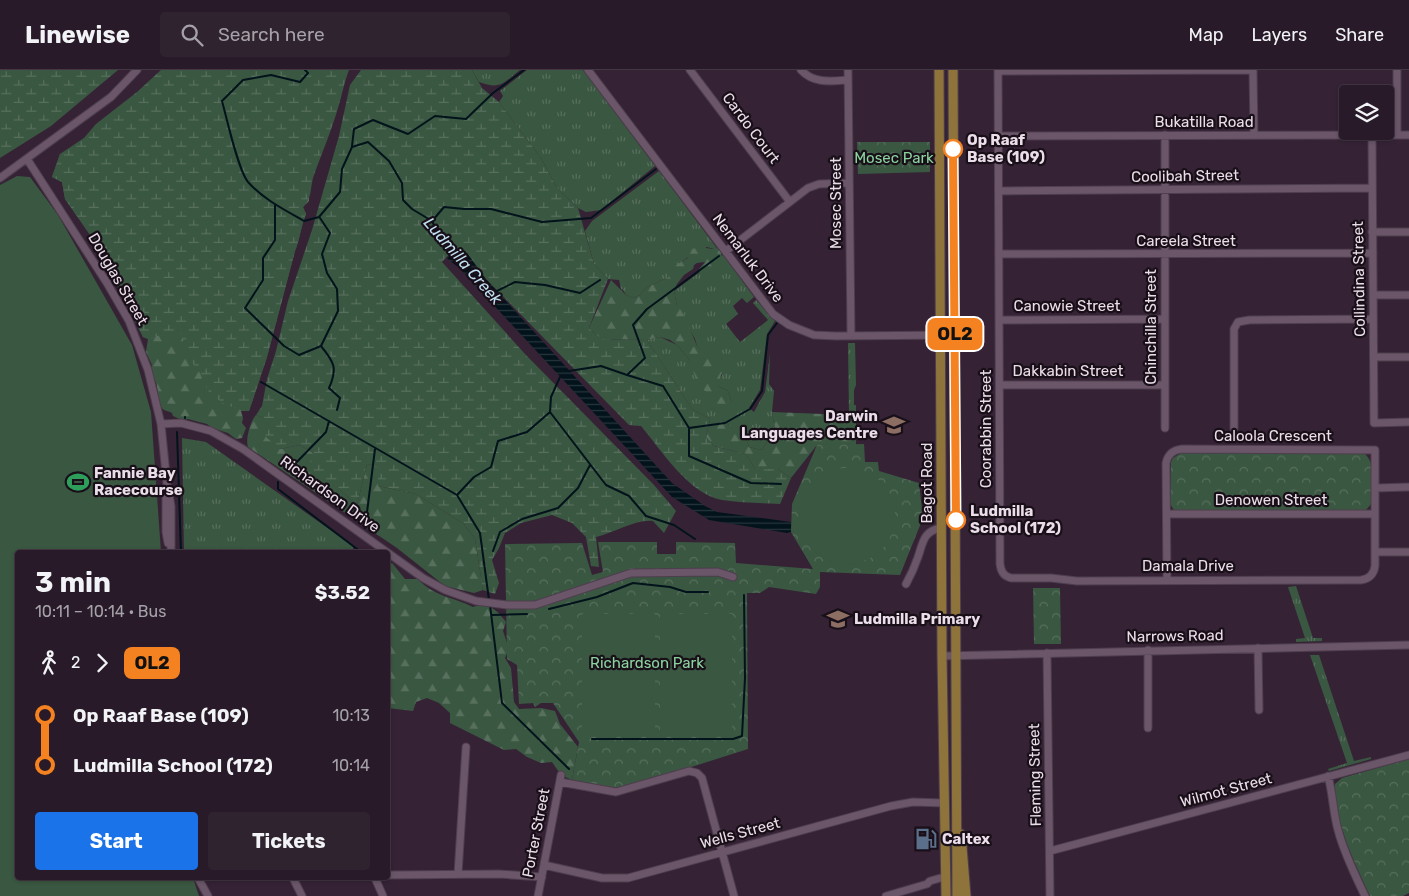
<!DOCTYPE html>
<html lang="en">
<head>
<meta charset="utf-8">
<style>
	:root { --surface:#281a28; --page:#302330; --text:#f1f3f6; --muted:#a5a1a8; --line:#443845; --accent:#1a73e8 }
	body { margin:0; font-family:Rubik,sans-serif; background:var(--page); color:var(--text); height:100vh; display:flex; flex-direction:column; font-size:19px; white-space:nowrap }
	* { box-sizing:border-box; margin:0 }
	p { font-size:16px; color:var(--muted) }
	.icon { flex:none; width:28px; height:28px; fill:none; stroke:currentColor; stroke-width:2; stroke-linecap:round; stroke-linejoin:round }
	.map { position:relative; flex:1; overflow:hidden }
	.drawer { position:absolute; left:15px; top:480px; width:375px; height:330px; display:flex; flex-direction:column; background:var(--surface); border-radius:5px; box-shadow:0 1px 4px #0004,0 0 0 1px var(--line) }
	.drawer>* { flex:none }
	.badge { padding:0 10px; border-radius:8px; font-size:18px; line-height:32px }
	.fabs { position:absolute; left:1339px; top:15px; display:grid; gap:10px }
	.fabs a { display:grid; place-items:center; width:55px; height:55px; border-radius:5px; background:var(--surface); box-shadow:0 1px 4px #0004,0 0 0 1px var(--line); font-size:25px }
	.map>.badge { position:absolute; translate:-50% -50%; box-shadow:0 0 0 2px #fff }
	.legs { display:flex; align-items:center; gap:8px; height:55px; padding:0 20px; font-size:16px }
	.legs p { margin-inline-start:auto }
	.head { display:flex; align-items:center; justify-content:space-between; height:85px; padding:0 20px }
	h1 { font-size:28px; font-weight:700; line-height:38px }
	.primary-button { display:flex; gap:10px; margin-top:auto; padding:10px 20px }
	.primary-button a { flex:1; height:58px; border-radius:5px; background:var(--accent); color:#fff; font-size:20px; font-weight:700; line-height:58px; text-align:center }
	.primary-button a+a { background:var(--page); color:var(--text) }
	ul { padding:0 20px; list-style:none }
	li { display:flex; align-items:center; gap:18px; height:50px; font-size:19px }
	li i { display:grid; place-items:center; width:8px; height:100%; margin:0 6px; background:currentColor }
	li i::after { content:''; width:12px; height:12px; margin:-6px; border:4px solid; border-radius:50%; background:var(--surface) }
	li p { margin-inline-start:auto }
	li:first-child i { background:linear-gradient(#0000 50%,currentColor 0) }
	li:last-child i { background:linear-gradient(currentColor 50%,#0000 0) }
	header { display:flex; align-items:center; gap:30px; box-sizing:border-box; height:70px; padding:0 25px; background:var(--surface); border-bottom:1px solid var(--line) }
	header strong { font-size:24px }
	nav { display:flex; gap:28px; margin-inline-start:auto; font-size:18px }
	.search { width:350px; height:45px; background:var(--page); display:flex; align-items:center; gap:12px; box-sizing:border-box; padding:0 18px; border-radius:5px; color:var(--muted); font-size:19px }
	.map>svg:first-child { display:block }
	.grass { fill:url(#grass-tufts) }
	.forest { fill:url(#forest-firs) }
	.wetland { fill:url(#wetland-marsh) }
	.park { fill:url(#park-crowns) }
	.pitch { fill:#3a5741 }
	.water { fill:url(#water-rules) }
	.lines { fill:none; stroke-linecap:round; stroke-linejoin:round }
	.stream { stroke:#02131b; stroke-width:2 }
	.minor-casing { stroke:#4e3e4d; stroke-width:9 }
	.major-casing { stroke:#4e3e4d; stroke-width:11 }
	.minor { stroke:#6a5569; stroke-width:7 }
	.major { stroke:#8e733b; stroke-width:9 }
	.line-1-casing { stroke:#fff; stroke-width:11 }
	.line-1 { stroke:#f58220; stroke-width:8 }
	.stop-1-dot { fill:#fff; stroke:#f58220; stroke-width:2.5 }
	.labels { text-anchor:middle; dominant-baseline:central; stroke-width:4.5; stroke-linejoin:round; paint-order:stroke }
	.street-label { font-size:15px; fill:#ebdeea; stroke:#180f18 }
	.stop-label { font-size:15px; font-weight:bold; fill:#ebdeea; stroke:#180f18; text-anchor:start }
	.park-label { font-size:15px; fill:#8bd49f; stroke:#180f18 }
	.poi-label { font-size:15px; font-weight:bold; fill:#ebdeea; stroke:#180f18; text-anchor:start }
	.water-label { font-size:16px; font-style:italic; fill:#c2e3f4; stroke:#180f18 }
</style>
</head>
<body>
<header>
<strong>Linewise</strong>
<div class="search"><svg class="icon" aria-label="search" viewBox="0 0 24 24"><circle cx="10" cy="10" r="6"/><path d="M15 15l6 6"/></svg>Search here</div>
<nav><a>Map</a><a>Layers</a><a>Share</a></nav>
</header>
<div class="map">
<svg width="1409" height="826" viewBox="0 0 1409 826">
	<defs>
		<pattern id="grass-tufts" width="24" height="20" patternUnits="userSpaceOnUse" patternTransform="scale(1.25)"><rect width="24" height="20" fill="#3a5741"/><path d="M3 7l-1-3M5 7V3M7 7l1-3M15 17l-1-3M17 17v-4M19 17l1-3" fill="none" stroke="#576f5d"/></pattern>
		<pattern id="forest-firs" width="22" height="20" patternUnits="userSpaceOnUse" patternTransform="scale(1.25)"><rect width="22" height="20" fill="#3a5741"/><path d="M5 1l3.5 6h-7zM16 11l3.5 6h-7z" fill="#576f5d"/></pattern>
		<pattern id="wetland-marsh" width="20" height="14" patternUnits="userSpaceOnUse" patternTransform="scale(1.25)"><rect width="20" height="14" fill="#3a5741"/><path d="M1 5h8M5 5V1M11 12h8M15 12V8" fill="none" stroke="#576f5d"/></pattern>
		<pattern id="park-crowns" width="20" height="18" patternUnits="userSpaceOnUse" patternTransform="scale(1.25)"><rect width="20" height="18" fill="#3a5741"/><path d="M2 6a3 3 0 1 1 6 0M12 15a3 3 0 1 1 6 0" fill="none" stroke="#576f5d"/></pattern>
		<pattern id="water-rules" width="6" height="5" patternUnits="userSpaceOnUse" patternTransform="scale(1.25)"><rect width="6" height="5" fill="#02131b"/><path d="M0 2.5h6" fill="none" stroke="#27353c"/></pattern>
	</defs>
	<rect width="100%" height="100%" fill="#352335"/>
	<!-- grass -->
	<path class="grass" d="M472,0H520C503,13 501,20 479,12Z
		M527,0H583L655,96L601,140L586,142L578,138L557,118L541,88L499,32L503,26L500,21Z
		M659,101L716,177L714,179L707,177C694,184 674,193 669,207L647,217L640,225L633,228L626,225L623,220L621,219L619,210L608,209L594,194L585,161L592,151Z
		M723,185L754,227L747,233L742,228L733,236L738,244L726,254L740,272L768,250L753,233L756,230L775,251L767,264L760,320L749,338L754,342L765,322L770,284L769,314L774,321L772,342L775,359L762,380L749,377L743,361L730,356L722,349H710L692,339L647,270L660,267L677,275L688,288L692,297L732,333L728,321L718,316V311L722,305L697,276L695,269L677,236L674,221Z
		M848,273H855L856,315L854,320V335H856V375H851V348L849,345Z
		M182,368L206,372L353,476V482H184Z
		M1296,516L1313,568H1322V571L1296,572V569L1305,568L1288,517Z
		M1310,585H1319L1354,691L1371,687V689L1329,701L1328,699L1347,693Z"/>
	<!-- forest -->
	<path class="forest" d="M305,41L309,131L303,137L306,144C301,156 300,168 295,181L267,287L249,341H241L243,348L242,353L246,358L242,368L236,369L228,363L212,358L207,354L188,349L182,350L173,346L172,343C169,341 163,341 161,337C157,330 159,321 156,313C154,308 152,303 151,297L152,295L146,282L148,269L143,267L100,179L65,129L62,112L52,107L60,84Z
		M699,177L713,179L716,177C724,183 722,188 720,197C718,202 718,204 714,209L703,208L700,205L699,199L705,192L697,193L694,195L693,199L684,205L677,214L674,221L677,236L683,242L697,276L707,286L715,288L723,298L718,316L728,321L732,333L731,341L721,342L718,335L710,331L708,323L699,317L688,288L677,275L670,270L660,267L647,270L601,269L589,258L611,210L626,225L633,228L640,225L647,217L669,207L671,198L688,188L692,179Z
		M772,342L849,345L851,348V375H817L791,408L778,399H755L746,384L714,376L706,367L710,349H722L730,356C744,356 745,366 749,377L762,380L775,359Z
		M256,345L264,348L280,379L300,375L313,383L340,420L357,435L367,394L378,396V416L416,424L464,454L475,469L483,520L474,523L445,516L397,478L248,377C245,369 251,350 256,345Z
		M392,493L405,509H418C433,526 453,527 473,537C489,532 497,540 506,552L503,561L509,579L505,588L511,598L514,632L519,639L541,638L555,641L560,654L578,677L572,710L561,705L552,692L541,693L527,687L516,679L504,680L450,653V643L439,633L427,628L416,632L413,641L388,638V495Z"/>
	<!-- wetland -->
	<path class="wetland" d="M0,0H118L51,56L0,88Z
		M161,0H349C344,13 342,25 338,38C331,62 321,85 313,108C310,120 312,128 303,137L306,144C301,156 300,168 295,181L267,287L249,341L241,340L224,334L211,324L203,312L200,302L193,294L191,282L184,275L182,264L166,263L149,269L143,267L100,179L65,129L62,112L52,107L60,84L84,68L96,54L137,22Z
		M361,0H472L482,18L499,32L541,88L557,118L578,138L594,194L608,209L589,258L601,269L647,270L692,339L710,349L706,367L714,376L746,384L755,399H778L791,408L780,434C761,433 741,433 722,430C690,425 661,380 641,356L629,355L485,208L467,183L455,178L442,192L525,284L654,415L676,441L664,463L653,451C635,449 614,463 596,467L599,497L591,496L586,467L572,453L552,445L521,453L505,463L499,478L492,490L499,513L495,524L483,520L475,469L464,454L416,424L378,416V396L367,394L357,435L340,420L308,398L313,383L300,375L280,379L266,367L264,348L256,345L262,336L267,309L276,281L288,231L312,160L339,66L350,15Z"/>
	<!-- park -->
	<path class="park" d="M857,72H930V102L858,104Z
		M864,374L865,392H878L879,401L919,413L923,448L900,505L820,502V517L816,524L769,517L760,523H747L748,679L685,699L615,718L572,710L579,672L553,633H541L535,637L533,633L519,634L517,595L507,589L505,474L582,473L592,505L603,502L598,472H657V484H676V472L735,473L736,493L813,499L791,462L792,434L817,375Z
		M1360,381C1378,388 1372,417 1372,433L1366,440L1181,441L1174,440L1170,434L1171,392L1173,388L1181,383Z
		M1033,518H1060L1061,574H1034Z
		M1409,689V823L1403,826H1370C1354,791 1335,754 1335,714L1342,708Z"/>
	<!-- pitch -->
	<path class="pitch" d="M17,106L30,107L58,145L132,275L151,342L161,482H18V808H193L199,826H0V115Z
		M799 446a48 48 0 1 1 96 0a48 48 0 1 1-96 0Z
		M582,544H655V662H582Z
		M660,544H732V662H660Z"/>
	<!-- water -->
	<path class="water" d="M455,183H467L485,208L672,413L705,436L717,442L791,452V462L787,463L709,450L672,427L460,199L447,188Z"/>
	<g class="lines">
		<!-- stream -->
		<path class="stream" d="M305,0L308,3L300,12L271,5L243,10L222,31C227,49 238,100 248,112C263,129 285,140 304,151L319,147L340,122L342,99L352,77L368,72L389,91L402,113L403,130L412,139L432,151L440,167L455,184
			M352,76L354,59L373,50L408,64L435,46L466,49L493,23L524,0
			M275,135V170L263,188V210L245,238L284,276L299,285L321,276L338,241L337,219L327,203L322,184L330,163L320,148
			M433,150L444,137L464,139H491L542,152L591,148L656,99
			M495,222L515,212L545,215L580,223L600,210
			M321,276C334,292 338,298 329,318L340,328L337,340
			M569,301L601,296L627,305L645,288L633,255L647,239L719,186
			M627,305L663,316L689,358L725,353L750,339L762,321L768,265L777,253
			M261,312L457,425L480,463L489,530
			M550,342L606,415L629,426L646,446L674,455L695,469
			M185,348V347
			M689,359V386L751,413L781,414
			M177,362L181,482
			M290,399L326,362L329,351
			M278,412V419L361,482
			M457,425L474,407L491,397L498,371L527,362L550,342L551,327L560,307
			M365,458L375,379
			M493,481L500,462L522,449L558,438L578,418L590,395
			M490,535L502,633L569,699
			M549,539L597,527L633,513L670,517L686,522H708
			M492,545L527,544
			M592,669H733L742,666L745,608L744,525"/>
		<!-- minor casing -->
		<g class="minor-casing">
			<path id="minor" d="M588,0L773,244L789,255L814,265L836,266L955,265
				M690,0L790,132
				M801,0C814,14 831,11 848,10
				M848,0L851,266
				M998,0L1000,494C1001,501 1003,506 1011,508H1051L1077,511L1361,510C1369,509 1374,504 1375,496V380L1182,379C1173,380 1168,384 1166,393L1167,510
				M1253,0L1254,65
				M1397,0V65
				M998,1L1253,0
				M1165,65V358
				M999,66L1409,65
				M1372,66L1374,353L1409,352
				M27,89L107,213L129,251L148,300L161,354L167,414L171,436V482
				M0,108L111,27L137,0
				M999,121L1372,118
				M1372,162H1409
				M726,181L808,118L819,114L849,113
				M999,184L1373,183
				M1373,225H1409
				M1000,250L1165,249
				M1374,287H1409
				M1000,315H1165
				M161,354L181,353L211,361L243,379L423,508L445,520L476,531L507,535H535L631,503L718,502L733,507
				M1234,358V259L1238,252L1249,250L1373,249
				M1375,418L1409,417
				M166,427V462L168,473
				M1167,444H1375
				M1376,482H1409
				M906,514C911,505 915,496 918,487C923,473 923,461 941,458
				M1258,578L1259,640
				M1047,583L1050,826
				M942,586L1409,575
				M1148,658V580
				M1328,706C1333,724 1333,743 1338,760C1344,783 1355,805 1365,826
				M560,712L616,722L689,701L697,703L702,708L734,826
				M1050,781L1409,685
				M544,795L602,808H628L891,736L913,732L944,733
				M458,804L466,677
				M388,805L499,804L542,807
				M198,808L208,826
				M293,808L302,826
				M375,808L383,826
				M538,826L561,705
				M886,826L927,814L930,811L944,807"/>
		</g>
		<!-- major casing -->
		<g class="major-casing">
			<path id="major" d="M939,0L942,586L946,826
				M953,0L957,826
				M961,764L966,826"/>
		</g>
		<!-- minor -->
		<use href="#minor" class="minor"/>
		<!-- major -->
		<use href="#major" class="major"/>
	</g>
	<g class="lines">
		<!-- line-1 casing -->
		<g class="line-1-casing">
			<path id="line-1" d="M953,79L956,450"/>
		</g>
		<!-- line-1 -->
		<use href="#line-1" class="line-1"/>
	</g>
	<!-- icons -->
	<defs>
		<g id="school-bare" transform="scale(1.725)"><path d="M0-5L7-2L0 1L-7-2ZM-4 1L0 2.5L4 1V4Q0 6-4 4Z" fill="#8d6e63" stroke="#180f18" stroke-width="2.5" paint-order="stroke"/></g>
		<g id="stadium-bare" transform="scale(1.725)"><path d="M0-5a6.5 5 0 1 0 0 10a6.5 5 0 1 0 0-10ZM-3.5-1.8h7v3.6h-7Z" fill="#2e9e5b" stroke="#180f18" stroke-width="2.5" paint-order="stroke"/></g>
		<g id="fuel-bare" transform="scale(1.725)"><path d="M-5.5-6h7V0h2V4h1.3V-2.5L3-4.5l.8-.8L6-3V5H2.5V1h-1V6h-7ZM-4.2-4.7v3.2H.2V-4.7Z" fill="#5c6f8a" stroke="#180f18" stroke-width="2.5" paint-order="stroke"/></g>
	</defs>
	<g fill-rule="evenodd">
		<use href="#school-bare" x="894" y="355"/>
		<use href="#stadium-bare" x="78" y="412"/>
		<use href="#school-bare" x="838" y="549"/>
		<use href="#fuel-bare" x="926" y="769"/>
	</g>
	<!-- markers -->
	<g class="stop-1-dot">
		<circle cx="953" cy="79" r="9"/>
		<circle cx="956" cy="450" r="9"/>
	</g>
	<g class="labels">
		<!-- street labels -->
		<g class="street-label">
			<text x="1204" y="52">Bukatilla Road</text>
			<text transform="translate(751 58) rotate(53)">Cardo Court</text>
			<text transform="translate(1185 106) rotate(-1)">Coolibah Street</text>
			<text transform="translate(836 133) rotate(-90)">Mosec Street</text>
			<text x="1186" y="171">Careela Street</text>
			<text transform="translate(748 188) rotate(53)">Nemarluk Drive</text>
			<text transform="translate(118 209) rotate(60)">Douglas Street</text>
			<text transform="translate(1359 209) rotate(-91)">Collindina Street</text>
			<text x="1067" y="236">Canowie Street</text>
			<text transform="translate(1151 257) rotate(-90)">Chinchilla Street</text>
			<text x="1068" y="301">Dakkabin Street</text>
			<text transform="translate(986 359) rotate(-90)">Coorabbin Street</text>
			<text x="1273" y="366">Caloola Crescent</text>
			<text transform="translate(927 413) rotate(-90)">Bagot Road</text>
			<text transform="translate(330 424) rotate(36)">Richardson Drive</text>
			<text x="1271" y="430">Denowen Street</text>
			<text x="1188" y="496">Damala Drive</text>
			<text transform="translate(1175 566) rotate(-1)">Narrows Road</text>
			<text transform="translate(1035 705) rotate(-91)">Fleming Street</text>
			<text transform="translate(1226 720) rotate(-15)">Wilmot Street</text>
			<text transform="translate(536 763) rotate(-79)">Porter Street</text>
			<text transform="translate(740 763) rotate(-15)">Wells Street</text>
		</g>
		<!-- stop labels -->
		<g class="stop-label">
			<text x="967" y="70">Op Raaf<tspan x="967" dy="17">Base (109)</tspan></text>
			<text x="970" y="441">Ludmilla<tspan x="970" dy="17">School (172)</tspan></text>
		</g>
		<!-- park labels -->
		<g class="park-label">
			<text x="894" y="88">Mosec Park</text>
			<text x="647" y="593">Richardson Park</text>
		</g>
		<!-- poi labels -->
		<g class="poi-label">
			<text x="878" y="346" text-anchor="end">Darwin<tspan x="878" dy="17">Languages Centre</tspan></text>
			<text x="94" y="403">Fannie Bay<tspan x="94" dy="17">Racecourse</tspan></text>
			<text x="854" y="549">Ludmilla Primary</text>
			<text x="942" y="769">Caltex</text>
		</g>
		<!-- water labels -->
		<g class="water-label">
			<text transform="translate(463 191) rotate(49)">Ludmilla Creek</text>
		</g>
	</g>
</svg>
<div class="fabs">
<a><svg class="icon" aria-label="layers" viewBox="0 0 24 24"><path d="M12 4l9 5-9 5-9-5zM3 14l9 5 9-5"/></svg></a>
</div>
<b class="badge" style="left:955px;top:264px;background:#f58220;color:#111">OL2</b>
<section class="drawer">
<div class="head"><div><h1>3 min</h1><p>10:11 – 10:14 · Bus</p></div><b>$3.52</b></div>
<div class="legs"><svg class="icon" aria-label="walk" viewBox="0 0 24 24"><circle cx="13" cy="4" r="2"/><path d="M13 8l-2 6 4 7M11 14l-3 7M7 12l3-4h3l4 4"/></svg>2<svg class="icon" aria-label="forward" viewBox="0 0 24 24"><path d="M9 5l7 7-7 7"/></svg><b class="badge" style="background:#f58220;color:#111">OL2</b></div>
<ul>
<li><i style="color:#f58220"></i><b>Op Raaf Base (109)</b><p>10:13</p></li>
<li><i style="color:#f58220"></i><b>Ludmilla School (172)</b><p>10:14</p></li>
</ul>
<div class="primary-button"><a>Start</a><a>Tickets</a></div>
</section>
</div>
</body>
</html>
